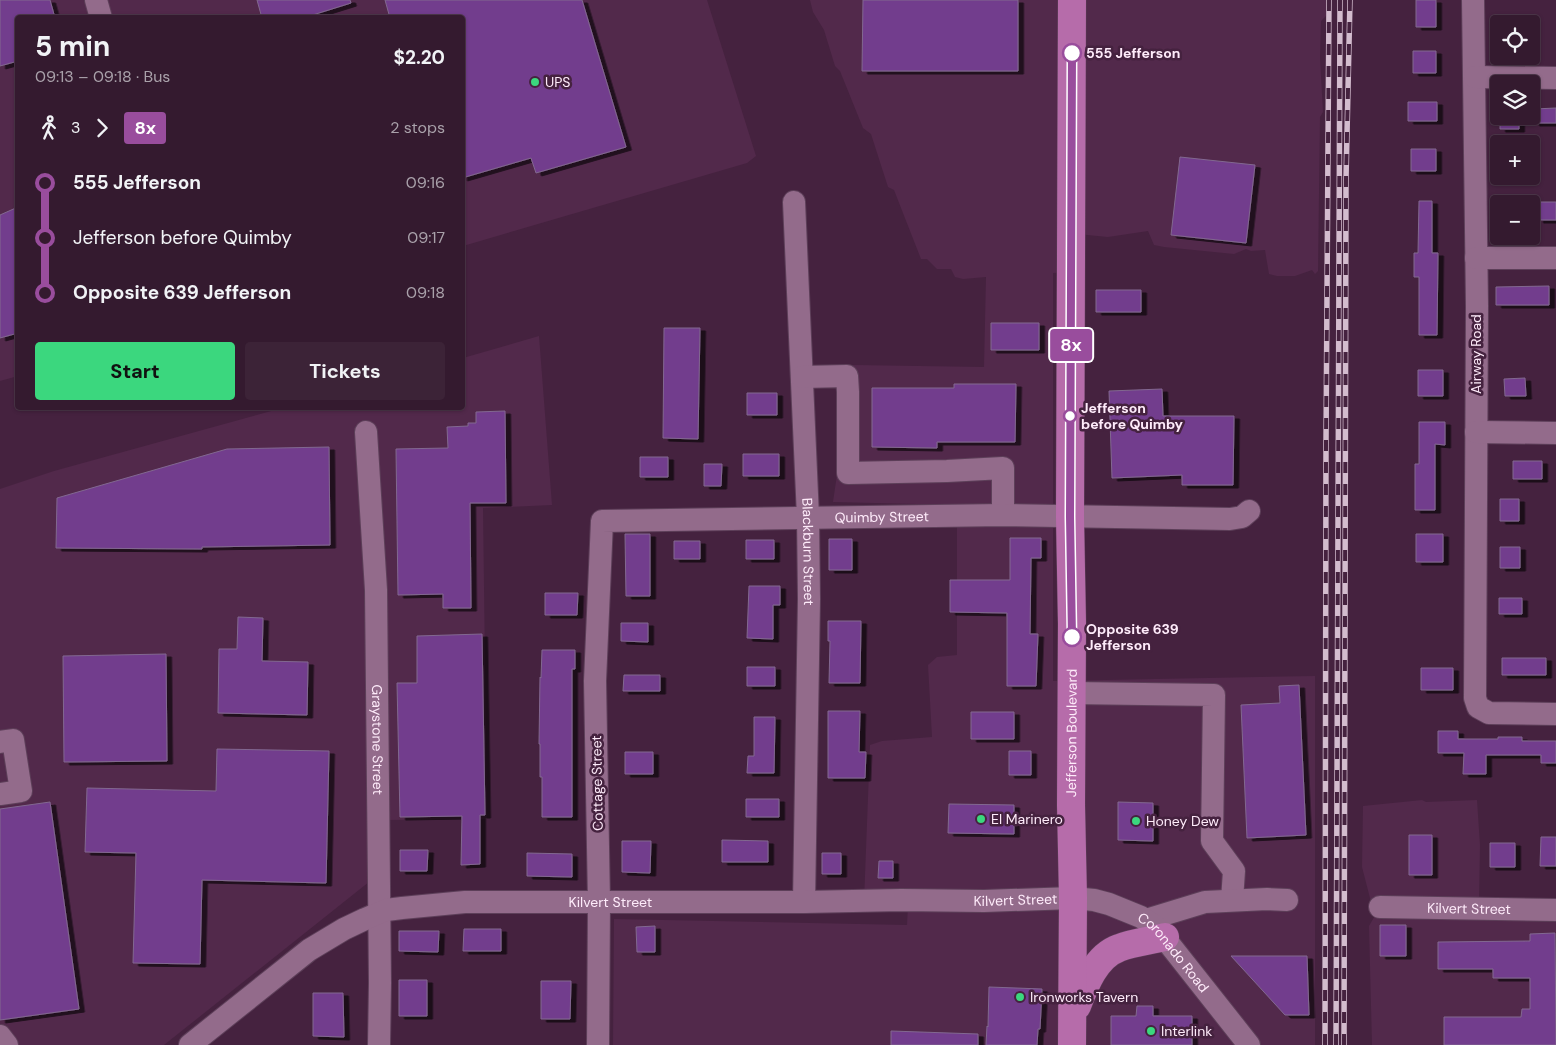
<!DOCTYPE html>
<html lang="en">
<head>
<meta charset="utf-8">
<style>
	:root { --surface:#341a2f; --page:#3c2337; --text:#f1f3f6; --muted:#a9a1aa; --line:#4e384b; --accent:#3bd77e }
	body { margin:0; font-family:"DM Sans",sans-serif; background:var(--page); color:var(--text); height:100vh; display:flex; flex-direction:column; font-size:19px; white-space:nowrap }
	* { box-sizing:border-box; margin:0 }
	p { font-size:16px; color:var(--muted) }
	.icon { flex:none; width:28px; height:28px; fill:none; stroke:currentColor; stroke-width:2; stroke-linecap:round; stroke-linejoin:round }
	.map { position:relative; flex:1; overflow:hidden }
	.sheet { position:absolute; left:15px; top:15px; width:450px; height:395px; display:flex; flex-direction:column; background:var(--surface); border-radius:5px; box-shadow:0 1px 4px #0004,0 0 0 1px var(--line) }
	.sheet>* { flex:none }
	.badge { padding:0 10px; border-radius:4px; font-size:18px; line-height:32px }
	.tools { position:absolute; left:1490px; top:15px; display:grid; gap:10px }
	.tools a { display:grid; place-items:center; width:50px; height:50px; border-radius:5px; background:var(--surface); box-shadow:0 1px 4px #0004,0 0 0 1px var(--line); font-size:25px }
	.map>.badge { position:absolute; translate:-50% -50%; box-shadow:0 0 0 2px #fff }
	.legs { display:flex; align-items:center; gap:8px; height:55px; padding:0 20px; font-size:16px }
	.legs p { margin-inline-start:auto }
	.head { display:flex; align-items:center; justify-content:space-between; height:85px; padding:0 20px }
	h1 { font-size:28px; font-weight:700; line-height:38px }
	.cta { display:flex; gap:10px; margin-top:auto; padding:10px 20px }
	.cta a { flex:1; height:58px; border-radius:5px; background:var(--accent); color:#111; font-size:20px; font-weight:700; line-height:58px; text-align:center }
	.cta a+a { background:var(--page); color:var(--text) }
	ul { padding:0 20px; list-style:none }
	li { display:flex; align-items:center; gap:18px; height:55px; font-size:19px }
	li i { display:grid; place-items:center; width:8px; height:100%; margin:0 6px; background:currentColor }
	li i::after { content:''; width:12px; height:12px; margin:-6px; border:4px solid; border-radius:50%; background:var(--surface) }
	li p { margin-inline-start:auto }
	li:first-child i { background:linear-gradient(#0000 50%,currentColor 0) }
	li:last-child i { background:linear-gradient(currentColor 50%,#0000 0) }
	.map>svg:first-child { display:block }
	.built { fill:#52294b }
	.building { fill:#723d8d; stroke:#826890; filter:url(#shadow) }
	.lines { fill:none; stroke-linecap:round; stroke-linejoin:round }
	.minor-casing { stroke:#5d3f59; stroke-width:24 }
	.major-casing { stroke:#5d3f59; stroke-width:29 }
	.minor { stroke:#936b8b; stroke-width:22 }
	.major { stroke:#b66caa; stroke-width:28 }
	.rail-casing { stroke:#d3bcce; stroke-width:5.5 }
	.rail { stroke:#45223f; stroke-width:4; stroke-dasharray:11; stroke-linecap:butt }
	.line-1-casing { stroke:#fff; stroke-width:11 }
	.line-1 { stroke:#994d9d; stroke-width:8 }
	.stop-1-dot { fill:#fff; stroke:#994d9d; stroke-width:2.5 }
	.poi-dot { fill:#3bd77e; stroke:#45223f; stroke-width:2 }
	.labels { text-anchor:middle; dominant-baseline:central; stroke-width:5; stroke-linejoin:round; paint-order:stroke }
	.stop-label { font-size:14px; font-weight:bold; fill:#feebfa; stroke:#45223f; text-anchor:start }
	.poi-label { font-size:14px; fill:#feebfa; stroke:#45223f; text-anchor:start }
	.street-label { font-size:14px; fill:#feebfa; stroke:#45223f }
</style>
</head>
<body>
<div class="map">
<svg width="1556" height="1045" viewBox="0 0 1556 1045">
	<defs>
		<filter id="shadow"><feDropShadow dx="5.5" dy="3" stdDeviation="0" flood-color="#0009"/></filter>
	</defs>
	<rect width="100%" height="100%" fill="#45223f"/>
	<!-- built -->
	<path class="built" d="M0,0H707L756,156L747,163L463,246L462,18H18V376L0,381Z
		M810,0H1326L1328,9L1326,16L1321,21L1320,58L1323,112L1320,117L1318,271L1315,274L1312,270L1295,276H1277L1269,274L1265,250L1251,251L1246,249L1234,254L1164,247L1154,245L1148,231L1108,237L1077,234L1073,272L1053,273V681L1315,676V1045H613L614,919L907,925L908,905L864,902L870,745L882,741L932,737L928,665L937,657L957,655V505L833,502L853,365L984,367L986,277L963,279L955,277L951,269H937L927,259H921L894,190L888,187L871,134L863,128L840,71L835,66L824,30L813,12Z
		M539,336L552,505L483,508L487,819L387,820L384,870L164,1045H0V489L54,471L282,408H462L463,358Z
		M1422,800L1426,802L1477,800L1480,845L1479,904L1556,908V1045H1372L1369,926L1380,907L1371,902L1362,867L1363,806Z"/>
	<!-- building -->
	<path class="building" d="M0,0H50L55,18H18V61L0,66Z
		M257,0H350L351,3L303,18H262Z
		M385,0H582L626,147L536,173L531,158L462,178V18H390Z
		M863,0H1018V71H862Z
		M1416,0H1436V27H1416Z
		M1413,51H1436V73H1413Z
		M1408,102H1437V121H1408Z
		M1556,108V123H1534V109Z
		M1500,116H1519V129H1500Z
		M1411,149H1436V171H1411Z
		M1180,157L1255,165L1246,243L1171,235Z
		M1419,201H1432V253H1438L1437,335H1419V277H1414V253H1418Z
		M1538,202H1556V220H1538Z
		M18,207V333L0,338V215Z
		M1549,286V305H1496V287Z
		M1096,290H1141V312H1096Z
		M991,323H1039V350H991Z
		M664,328H700L698,439L663,438Z
		M1418,370H1443V396H1418Z
		M1525,378L1526,396H1505L1504,379Z
		M954,384H1016L1015,442H937V448L872,447V388H954Z
		M1162,389L1163,416H1234L1233,485H1182V475L1112,478L1109,391Z
		M747,393H777V415H747Z
		M505,411L506,503H470L471,608H443V594L398,595L396,449L448,448L447,427L468,426V423H476V412Z
		M1419,422H1445V445L1435,444V510H1415V464H1419Z
		M329,447L330,545L202,547V549L56,548L57,498L227,449Z
		M743,454H779V476H743Z
		M640,457H668V477H640Z
		M1513,461H1542V479H1513Z
		M704,464H722L721,486H704Z
		M1500,499H1519V521H1500Z
		M625,534H650V596H626Z
		M1416,534H1443V562H1416Z
		M1010,538H1041V558H1031L1030,634H1038L1036,686H1007V613L950,612V580H1010Z
		M829,539H852V570H829Z
		M746,540H774V559H746Z
		M674,541H700V559H674Z
		M1500,547H1520V568H1500Z
		M749,586H780V605H773V639L747,638Z
		M545,593H578L577,615H545Z
		M1499,598H1522V614H1499Z
		M238,617L263,618L262,661L308,662L307,715L218,713L219,649H237Z
		M828,621H861L860,683H829L830,641H828Z
		M621,623H648V642L621,641Z
		M482,634L485,815H480V864L461,865L462,816L400,817L397,683H417V636Z
		M542,650H575V669H572V817H542V777H540V744H539L540,677L541,678Z
		M166,654L167,761L64,762L63,656Z
		M1502,658H1546V675H1502Z
		M747,667H775V686H747Z
		M1421,668H1453V690H1421Z
		M624,675H660V691H623Z
		M1299,685L1306,835L1247,838L1241,705L1280,703L1279,686Z
		M828,711H860L859,752H866L865,778H828Z
		M971,712H1014V739H971Z
		M754,717H775L774,773H747L748,756H754Z
		M1438,731H1458V739H1498V737H1522V741H1556V763H1541V755H1486V774H1463L1464,753H1438Z
		M217,749L329,751L326,883L202,880L200,964L133,963L136,853L85,852L87,788L216,791Z
		M1009,751H1031V775H1009Z
		M625,752H653V774H625Z
		M746,799H779V817H746Z
		M50,802L79,1009L0,1020V809Z
		M1118,802L1153,803V841L1118,840Z
		M949,804L1014,805V834L948,833Z
		M1409,835H1432V875H1409Z
		M1541,837H1556V866H1540Z
		M722,840L768,841V862H722Z
		M622,841H651L650,873L622,872Z
		M1490,843H1515V867H1490Z
		M400,850H428L427,871H400Z
		M527,853L572,854V877L527,876Z
		M822,853H841V874H822Z
		M879,861H893V878H878Z
		M1380,925H1406V956H1380Z
		M655,926V952H637L636,927Z
		M464,929H501V951H463Z
		M399,931H439L438,952L399,951Z
		M1555,933L1556,1045H1444V1017H1521L1522,1009H1530V978H1493V969H1438V942L1530,941V934Z
		M1231,956H1307L1309,1015H1285Z
		M399,980H427V1016H399Z
		M541,981H571L570,1019H541Z
		M989,987L1042,989L1040,1029H1038L1037,1045H986L987,1026L988,1027Z
		M313,993H343L344,1037L313,1036Z
		M1137,1006H1153V1016H1192V1045H1111V1016H1136Z
		M891,1031L978,1034V1045H891Z"/>
	<g class="lines">
		<!-- minor casing -->
		<g class="minor-casing">
			<g id="minor">
				<path d="M96,0L101,18"/>
				<path d="M1473,0L1477,306L1475,698L1478,707L1489,713L1556,714"/>
				<path d="M1475,77L1556,78"/>
				<path id="s1" d="M794,202L808,517L809,599L804,902"/>
				<path d="M1476,258H1556"/>
				<path d="M802,377L847,376L848,392V473L947,471L1003,468V515"/>
				<path id="s2" d="M366,432L376,590L380,983L379,1045"/>
				<path d="M1476,432L1556,433"/>
				<path d="M1072,693L1214,695L1212,841L1234,871L1232,900"/>
				<path d="M0,742L13,740L21,791L0,794"/>
				<path id="s3" d="M1380,907L1556,910"/>
				<path d="M1146,920L1205,902L1267,899L1287,900"/>
				<path d="M0,1036L7,1045"/>
				<path id="s4" d="M190,1045L309,950L344,929L365,919L386,910L402,908L465,902H804L901,900L984,901L1073,898L1094,900L1109,904L1141,917L1155,926L1249,1045"/>
				<path id="s5" d="M598,1045L599,902L595,681L602,521L1003,515L1230,519L1242,517L1249,511"/>
			</g>
		</g>
		<!-- major casing -->
		<g class="major-casing">
			<g id="major">
				<path d="M1077,1006C1085,985 1096,956 1119,948C1133,942 1150,941 1165,937"/>
				<path id="s6" d="M1072,1045L1073,898L1071,805L1072,624L1070,517L1072,0"/>
			</g>
		</g>
		<!-- minor -->
		<use href="#minor" class="minor"/>
		<!-- major -->
		<use href="#major" class="major"/>
		<!-- rail casing -->
		<g class="rail-casing">
			<path id="rail" d="M1325,1045L1326,443L1329,0
				M1336,1045L1340,0
				M1344,1045L1346,179L1350,0"/>
		</g>
		<!-- rail -->
		<use href="#rail" class="rail"/>
	</g>
	<g class="lines">
		<!-- line-1 casing -->
		<g class="line-1-casing">
			<path id="line-1" d="M1072,53L1070,517L1072,637"/>
		</g>
		<!-- line-1 -->
		<use href="#line-1" class="line-1"/>
	</g>
	<!-- markers -->
	<g class="stop-1-dot">
		<circle cx="1072" cy="53" r="9"/>
		<circle cx="1070" cy="416" r="6"/>
		<circle cx="1072" cy="637" r="9"/>
	</g>
	<g class="poi-dot">
		<circle cx="535" cy="82" r="5"/>
		<circle cx="981" cy="819" r="5"/>
		<circle cx="1136" cy="821" r="5"/>
		<circle cx="1020" cy="997" r="5"/>
		<circle cx="1151" cy="1031" r="5"/>
	</g>
	<g class="labels">
		<!-- stop labels -->
		<g class="stop-label">
			<text x="1086" y="53">555 Jefferson</text>
			<text x="1081" y="408">Jefferson<tspan x="1081" dy="16">before Quimby</tspan></text>
			<text x="1086" y="629">Opposite 639<tspan x="1086" dy="16">Jefferson</tspan></text>
		</g>
		<!-- poi labels -->
		<g class="poi-label">
			<text x="545" y="82">UPS</text>
			<text x="991" y="819">El Marinero</text>
			<text x="1146" y="821">Honey Dew</text>
			<text x="1030" y="997">Ironworks Tavern</text>
			<text x="1161" y="1031">Interlink</text>
		</g>
		<!-- street labels -->
		<g class="street-label">
			<text transform="translate(1476 354) rotate(-90)">Airway Road</text>
			<text stroke="none"><textPath href="#s5" startOffset="804">Quimby Street</textPath></text>
			<text stroke="none"><textPath href="#s1" startOffset="350">Blackburn Street</textPath></text>
			<text stroke="none"><textPath href="#s6" startOffset="312">Jefferson Boulevard</textPath></text>
			<text stroke="none"><textPath href="#s2" startOffset="308">Graystone Street</textPath></text>
			<text transform="translate(597 783) rotate(-91)">Cottage Street</text>
			<text stroke="none"><textPath href="#s4" startOffset="869">Kilvert Street</textPath></text>
			<text stroke="none"><textPath href="#s4" startOffset="464">Kilvert Street</textPath></text>
			<text stroke="none"><textPath href="#s3" startOffset="89">Kilvert Street</textPath></text>
			<text stroke="none"><textPath href="#s4" startOffset="1046">Coronado Road</textPath></text>
		</g>
	</g>
</svg>
<div class="tools">
<a><svg class="icon" aria-label="locate" viewBox="0 0 24 24"><circle cx="12" cy="12" r="6"/><path d="M12 2v4M12 18v4M2 12h4M18 12h4"/></svg></a>
<a><svg class="icon" aria-label="layers" viewBox="0 0 24 24"><path d="M12 4l9 5-9 5-9-5zM3 14l9 5 9-5"/></svg></a>
<a>+</a>
<a>−</a>
</div>
<b class="badge" style="left:1071px;top:345px;background:#994d9d;color:#fff">8x</b>
<section class="sheet">
<div class="head"><div><h1>5 min</h1><p>09:13 – 09:18 · Bus</p></div><b>$2.20</b></div>
<div class="legs"><svg class="icon" aria-label="walk" viewBox="0 0 24 24"><circle cx="13" cy="4" r="2"/><path d="M13 8l-2 6 4 7M11 14l-3 7M7 12l3-4h3l4 4"/></svg>3<svg class="icon" aria-label="forward" viewBox="0 0 24 24"><path d="M9 5l7 7-7 7"/></svg><b class="badge" style="background:#994d9d;color:#fff">8x</b><p>2 stops</p></div>
<ul>
<li><i style="color:#994d9d"></i><b>555 Jefferson</b><p>09:16</p></li>
<li><i style="color:#994d9d"></i><span>Jefferson before Quimby</span><p>09:17</p></li>
<li><i style="color:#994d9d"></i><b>Opposite 639 Jefferson</b><p>09:18</p></li>
</ul>
<div class="cta"><a>Start</a><a>Tickets</a></div>
</section>
</div>
</body>
</html>
